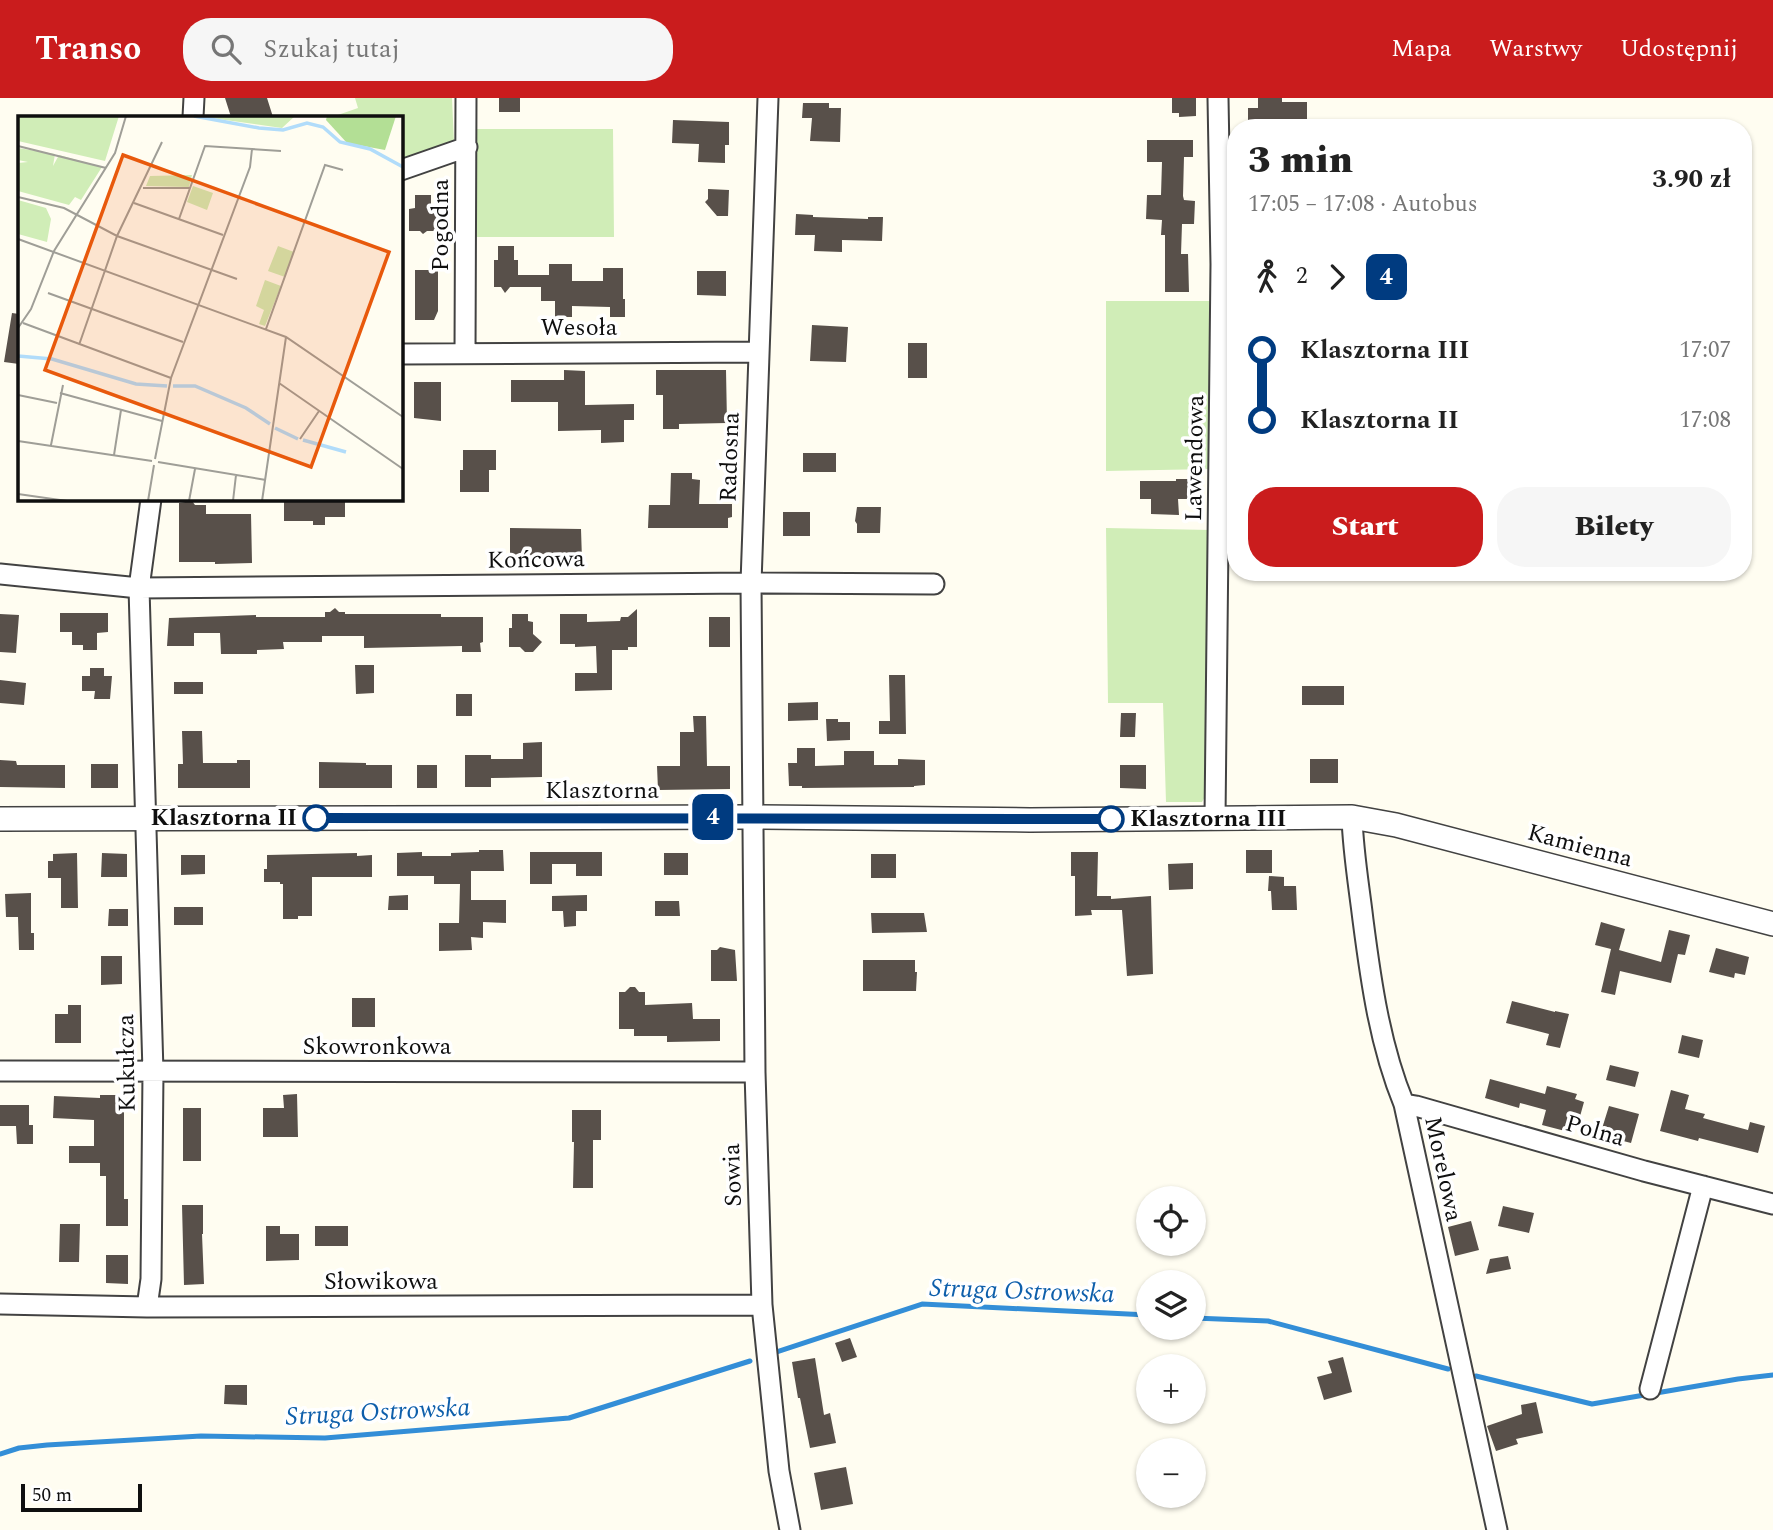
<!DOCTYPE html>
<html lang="pl">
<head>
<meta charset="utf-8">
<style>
	:root { --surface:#fff; --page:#f6f6f6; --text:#222; --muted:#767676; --accent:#ca1c1d }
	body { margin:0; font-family:Spectral,serif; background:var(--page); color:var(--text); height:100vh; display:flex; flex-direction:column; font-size:26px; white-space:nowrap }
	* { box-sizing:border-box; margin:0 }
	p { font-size:23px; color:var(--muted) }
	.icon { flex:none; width:38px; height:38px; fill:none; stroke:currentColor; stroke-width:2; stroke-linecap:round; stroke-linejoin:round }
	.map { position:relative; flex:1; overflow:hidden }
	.sheet { position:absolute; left:1227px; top:21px; width:525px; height:462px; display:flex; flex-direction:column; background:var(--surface); border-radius:28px; box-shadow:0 2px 5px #0004 }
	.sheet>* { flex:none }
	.badge { padding:0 14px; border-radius:10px; font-size:24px; line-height:46px }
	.buttons { position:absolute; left:1136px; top:1088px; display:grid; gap:14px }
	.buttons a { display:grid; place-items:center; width:70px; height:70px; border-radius:50%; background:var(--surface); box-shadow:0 2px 5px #0004; font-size:35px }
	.scale { position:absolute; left:21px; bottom:18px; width:121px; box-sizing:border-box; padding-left:7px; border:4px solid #0f0f0f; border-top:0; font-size:19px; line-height:24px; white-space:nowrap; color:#0f0f0f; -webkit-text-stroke:5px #fff; paint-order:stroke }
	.map>.badge { position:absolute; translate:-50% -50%; box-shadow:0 0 0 4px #fff }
	.legs { display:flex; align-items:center; gap:10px; height:77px; padding:0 21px; font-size:23px }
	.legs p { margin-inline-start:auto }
	.head { display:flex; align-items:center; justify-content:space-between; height:119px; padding:0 21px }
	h1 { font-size:38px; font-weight:800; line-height:52px }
	.button { display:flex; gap:14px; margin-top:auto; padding:14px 21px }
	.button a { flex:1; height:80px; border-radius:28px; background:var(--accent); color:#fff; font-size:28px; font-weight:800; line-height:80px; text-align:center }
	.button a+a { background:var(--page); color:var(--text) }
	ul { padding:0 21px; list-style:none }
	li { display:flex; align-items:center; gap:24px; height:70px; font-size:26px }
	li i { display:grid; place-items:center; width:10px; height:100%; margin:0 9px; background:currentColor }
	li i::after { content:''; width:18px; height:18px; margin:-9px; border:5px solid; border-radius:50%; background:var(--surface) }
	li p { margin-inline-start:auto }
	li:first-child i { background:linear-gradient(#0000 50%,currentColor 0) }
	li:last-child i { background:linear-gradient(currentColor 50%,#0000 0) }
	header { display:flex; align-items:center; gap:42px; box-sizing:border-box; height:98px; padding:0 35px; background:var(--accent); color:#fff }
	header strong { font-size:33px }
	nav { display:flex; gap:38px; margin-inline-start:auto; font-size:24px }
	.search { width:490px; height:63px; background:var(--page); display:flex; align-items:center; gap:18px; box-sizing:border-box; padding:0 24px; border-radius:28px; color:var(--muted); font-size:26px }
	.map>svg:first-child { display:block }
	.green { fill:#d0edb7 }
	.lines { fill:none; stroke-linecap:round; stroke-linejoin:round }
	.stream { stroke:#338ed7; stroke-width:5 }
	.building { fill:#58504a }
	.minor-casing { stroke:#424242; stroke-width:23 }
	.tertiary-casing { stroke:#424242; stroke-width:26 }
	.minor { stroke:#fff; stroke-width:19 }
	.tertiary { stroke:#fff; stroke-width:23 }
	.line-1-casing { stroke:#fff; stroke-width:16 }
	.line-1 { stroke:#003b80; stroke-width:10 }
	.stop-1-dot { fill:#fff; stroke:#003b80; stroke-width:3.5 }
	.labels { text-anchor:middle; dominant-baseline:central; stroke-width:7; stroke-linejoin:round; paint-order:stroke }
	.street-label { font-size:24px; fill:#0f0f0f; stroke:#fff }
	.stop-label { font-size:24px; font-weight:bold; fill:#0f0f0f; stroke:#fff; text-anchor:end }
	.water-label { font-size:26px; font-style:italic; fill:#0e5fab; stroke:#fff }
	.inset-river { fill:none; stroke:#b1dcfa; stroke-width:3.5 }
	.inset-road { fill:none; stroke:#9f9e97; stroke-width:2 }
	.view { fill:#e8590c; fill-opacity:0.15; stroke:#e8590c; stroke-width:3.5 }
	.inset-edge { fill:none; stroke:#0f0f0f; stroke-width:3.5 }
</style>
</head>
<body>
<header>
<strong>Transo</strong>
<div class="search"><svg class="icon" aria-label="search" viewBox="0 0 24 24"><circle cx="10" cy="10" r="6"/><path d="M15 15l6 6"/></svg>Szukaj tutaj</div>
<nav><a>Mapa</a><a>Warstwy</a><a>Udostępnij</a></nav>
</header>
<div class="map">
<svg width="1773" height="1432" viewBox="0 0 1773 1432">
	<rect width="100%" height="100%" fill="#fffdf1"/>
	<!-- green -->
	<path class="green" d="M355,0H452L454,45L401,64V19H332L358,10Z
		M477,31H613L614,139H476Z
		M1106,203H1211L1212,371L1106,373Z
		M1106,430L1211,432L1206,697L1202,704H1166L1163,605H1108Z"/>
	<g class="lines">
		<!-- stream -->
		<path class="stream" d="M1194,1220L1268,1223L1448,1271
			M776,1254L922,1206L1148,1217
			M1476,1278L1592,1306L1738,1281L1773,1277
			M0,1356L19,1350L47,1347L201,1338L325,1340L569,1320L750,1263"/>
	</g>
	<!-- building -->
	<path class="building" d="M225,0H267L273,19H231Z
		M499,0H520V14H499Z
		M1172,0H1196V18L1179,19V15H1172Z
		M1258,0H1282V4H1307V23H1272V26H1248V10H1258Z
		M803,5H829V10H841L840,44L810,43L812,20H802Z
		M673,22L729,24V47H725V65L698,64L699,46L672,45Z
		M1147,42H1193V59H1184L1183,98L1184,102L1195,103L1194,126H1182L1181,156H1188L1189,194H1165V137H1161L1162,122L1146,121L1147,97H1161L1162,64H1147Z
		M708,91L729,92L728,118H717L705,104L708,101Z
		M415,97H431V110H437V133H427L423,136L420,133H409V111L415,110Z
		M796,116L813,117V119L868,121V119H883L882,143L842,142V154L814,153L815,137H795Z
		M498,148H514V162H518V177H549V166H572V183H603V170H623V201H625V219H610V209L572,208V219H555V203H541V189H510L505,195L501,189H494V162H498Z
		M415,172H438V213L434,222H415Z
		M697,173H726V198L697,197Z
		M12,215L19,216V266L4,264Z
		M812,227L848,229L846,264L810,263Z
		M908,245H927V280H908Z
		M564,272L585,273V307L634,306V322H624V344L601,345V332L558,333V304H511V282H564Z
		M656,272H726L727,325L679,326V331H663V297H656Z
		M414,284H441V323L414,320Z
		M463,352H496V372H489V394H460V372H463Z
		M803,355H836V374H803Z
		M671,375H692V381L700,382L699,406H732V419L728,420V430H648L649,407H670Z
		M1176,381H1193V401H1178L1179,417L1151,416V401H1140V383H1176Z
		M284,401H345V419H325V427H313V423H284Z
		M192,403L195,407H206V416H251L252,465L215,466V464H179V405Z
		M857,409H881L880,435H857V426L855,423Z
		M783,414H810V438H783Z
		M510,430L581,431L582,462H569V459L557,460V458H510Z
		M335,510L339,514H345V516H441V519H483V544L480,545L481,554H462V548L364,550V538H322V544H283L284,551L257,552V556H221L220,535H194V548H167L169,520L256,517V519H325V514H330Z
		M637,511V549H628V552H612V592L575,593V575H597L596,548L575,549V546H560V516H587V524L620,523L621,519H628Z
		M60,515H108V534L97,535V552H83V547H72V534H60Z
		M0,516L19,517L16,555L0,554Z
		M512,516H528V523L533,524V536L542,544L533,554H525L520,549H509V530H512Z
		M709,519H730V549H709Z
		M355,567H374V595L356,596Z
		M90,570H104V578H112L110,601H94L95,593H82V578H90Z
		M889,577H905L906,636H879V623H890Z
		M0,582L26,585L24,607L0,605Z
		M174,584H203V596H174Z
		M1302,588H1344V607H1302Z
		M456,596H472V618H456Z
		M818,604V622L788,623V605Z
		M1121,615H1136L1135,639H1120Z
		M693,618H706L707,668H730V691L658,692L657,668H680V634H694Z
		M826,621H838V624H850V642L827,643Z
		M182,633H202L203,665H237V662H250V690H178V666H183Z
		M542,644V679L491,680V689H465V657H491V661H523V645Z
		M797,650H815V668L844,667V653H874V667H898V661L925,662V687L914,688V689L802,690V688H789L788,665H797Z
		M1310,661H1338V685H1310Z
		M0,662L16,663L17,667H65V690L0,689Z
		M319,664L366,665V667H392V690H319Z
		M91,666H118V690H91Z
		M417,667H437V690H417Z
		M1120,667H1146V691L1120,690Z
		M479,752H503L504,773H471V802H506V825L483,824V840L471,839L472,852L439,853V825H459L460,786H434V778H397V755L422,754V758H451V755L479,754Z
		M1246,752H1272V775H1246Z
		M530,754H602V778H576V766H552V786H530Z
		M1071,754H1098L1097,798H1111V801L1151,798L1153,876L1127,878L1122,812H1091L1092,817L1075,818V778H1071Z
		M77,755L78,810H61V780H48V763H53V756Z
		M102,755L127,756V779H101Z
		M357,755V758L372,757V779H312V818H298V821H283V786H280V784H264V771H267V757Z
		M664,755H688V777H664Z
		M871,756H896V780H871Z
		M181,757H205V776L181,777Z
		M1193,765V791L1169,792L1168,766Z
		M1269,778L1284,779V788H1296L1297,812H1272L1271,793H1268Z
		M31,795V835H34V852H19L18,819H6L5,796Z
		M408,797V812H388L389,798Z
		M587,797V813H576V828L564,829L563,813H552V798Z
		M655,803H679L680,818H655Z
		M174,809H203V827H174Z
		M109,811H128V828H108Z
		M871,815H924L927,834L872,835Z
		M1601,824L1625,831L1619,852L1661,864L1669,832L1690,837L1685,857L1678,856L1671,885L1620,873L1615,897L1601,894L1611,851L1595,847Z
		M720,849L735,852L737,883H711V852H717Z
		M1716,850L1749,859L1745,877L1735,875L1734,880L1709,874Z
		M101,858H122V886L101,887Z
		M863,862H915V874H917L916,893H863Z
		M630,889H635L639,894H645V907L692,905L693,921H720V943L667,944V938H634V931H619V894H625Z
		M352,900H375V929H352Z
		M1512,903L1555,914V913L1569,916L1560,950L1546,947L1549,936L1506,925Z
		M68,907H81V945H55V916H68Z
		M1682,937L1703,942L1699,960L1678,955Z
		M1610,967L1639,974L1635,989L1606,982Z
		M1490,981L1545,996L1547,988L1577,996L1575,1001L1584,1004L1579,1022L1572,1020L1569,1034L1542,1027L1546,1012L1520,1005L1519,1010L1485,1000Z
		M1671,992L1689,997L1685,1011L1705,1016L1703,1020L1748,1032L1750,1024L1765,1028L1758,1055L1699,1040L1698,1043L1660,1033Z
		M297,996L298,1039H263V1010H284L283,997Z
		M100,997H124V1101H128V1128H106V1078H100V1065H69V1048H94V1022L53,1020L54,998L100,1000Z
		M0,1007H29V1027H33V1046H17L16,1028H0Z
		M1609,1008L1639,1016L1631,1045L1600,1037Z
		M183,1010H201V1063H183Z
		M572,1012H601V1042H593V1090H573L574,1044H572Z
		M182,1107H203V1136H202L204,1186L184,1187Z
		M1503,1108L1534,1115L1529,1135L1498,1128Z
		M1471,1123L1479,1152L1455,1158L1448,1129Z
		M60,1126H80L79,1164H59Z
		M266,1128H280V1136H299V1162L266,1163Z
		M315,1128H348V1148H315Z
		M106,1157H128V1186L106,1185Z
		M1508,1158L1511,1171L1486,1176L1490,1161Z
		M850,1240L857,1259L842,1264L835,1245Z
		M1343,1259L1352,1294L1324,1302L1317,1279L1332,1275L1328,1263Z
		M815,1260L824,1317L830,1315L836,1345L810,1350L800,1300H798L792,1264Z
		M225,1287H247V1307L224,1306Z
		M1536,1304L1543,1335L1516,1341L1518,1346L1496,1353L1487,1328L1522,1316L1521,1307Z
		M846,1369L853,1406L821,1412L814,1375Z"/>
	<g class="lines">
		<!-- minor casing -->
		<g class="minor-casing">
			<path id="minor" d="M768,0L751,485L755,974L762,1207L779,1373L790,1432
				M193,19L194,0
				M401,72L467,49
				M465,255L466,0
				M401,256L758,254
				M0,476L139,490L751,485L934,486
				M1352,719C1353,754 1359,788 1363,822C1371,884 1380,948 1404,1006L1497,1432
				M1215,720L1221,166L1218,0
				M0,973L755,974
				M1404,1006L1416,1008L1644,1073L1773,1106
				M0,1206L147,1209L762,1207
				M147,1209L151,1181L153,974L139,490L151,401
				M1650,1291L1703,1088"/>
		</g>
		<!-- tertiary casing -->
		<g class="tertiary-casing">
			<path id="tertiary" d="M0,721L752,719L1030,722L1352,719L1396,727L1773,826"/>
		</g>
		<!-- minor -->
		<use href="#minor" class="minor"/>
		<!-- tertiary -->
		<use href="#tertiary" class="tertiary"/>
	</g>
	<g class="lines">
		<!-- line-1 casing -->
		<g class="line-1-casing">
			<path id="line-1" d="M316,720L1111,721"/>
		</g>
		<!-- line-1 -->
		<use href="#line-1" class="line-1"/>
	</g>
	<!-- markers -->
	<g class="stop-1-dot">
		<circle cx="316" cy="720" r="12"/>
		<circle cx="1111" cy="721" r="12"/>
	</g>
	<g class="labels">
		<!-- street labels -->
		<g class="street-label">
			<text transform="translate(441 127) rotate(-90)">Pogodna</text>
			<text x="579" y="230">Wesoła</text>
			<text transform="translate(730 359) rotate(-88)">Radosna</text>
			<text transform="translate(1195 360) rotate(-89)">Lawendowa</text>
			<text transform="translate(536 462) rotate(-1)">Końcowa</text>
			<text x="602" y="693">Klasztorna</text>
			<text transform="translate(1580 748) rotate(15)">Kamienna</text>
			<text x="377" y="949">Skowronkowa</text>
			<text transform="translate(127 965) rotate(-91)">Kukułcza</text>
			<text transform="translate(1595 1033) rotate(16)">Polna</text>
			<text transform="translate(1443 1071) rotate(78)">Morelowa</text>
			<text transform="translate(733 1077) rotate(-92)">Sowia</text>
			<text x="381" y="1184">Słowikowa</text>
		</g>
		<!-- stop labels -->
		<g class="stop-label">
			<text x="297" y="720">Klasztorna II</text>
			<text x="1130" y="721" text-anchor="start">Klasztorna III</text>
		</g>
		<!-- water labels -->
		<g class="water-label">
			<text transform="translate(1022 1193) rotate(2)">Struga Ostrowska</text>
			<text transform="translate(378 1314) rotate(-3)">Struga Ostrowska</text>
		</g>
	</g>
	<!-- overview -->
	<g transform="translate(18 18)">
		<rect width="385" height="385" fill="#fffdf1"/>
		<path d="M0,0H101L87,45L0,25ZM179,0H277L264,12ZM0,32L37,38L35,50L41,39L84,51L63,84L57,81L51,89L0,75V47L10,46L0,44ZM174,59L171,71L128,70L132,60ZM175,70L195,77L189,94L169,86ZM0,84L28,92L33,103L29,126L0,118ZM260,130L276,136L267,161L250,155ZM247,164L263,170L247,210L241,208L246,194L238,190Z" fill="#d0edb7"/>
		<path d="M309,0H378L367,34L329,27L308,4Z" fill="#b3df95"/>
		<path class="inset-river" d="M176,0L241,12L265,14L289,7L305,11L322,26L352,33L385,51M0,240L34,243L118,268L149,270M155,270H177L228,292L252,308M257,312L280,323M285,324L328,336"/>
		<path class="inset-road" d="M0,30L88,52M125,72H172M0,81L46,92L99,120L219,163M116,87L205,119M161,103L187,30L263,35M0,123L268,221L385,301M30,177L165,226M5,207L153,262M0,212L13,193L36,135L97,37L108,0M248,213L307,49L325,54M61,229L99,120L144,26M261,267L385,353M42,277L144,305M0,279L39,287M282,323L301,295M0,325L134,345M33,329L45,269M96,339L103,294M137,343L153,262L232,51L234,33M140,346L248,364M0,378L49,385M130,385L136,349M171,385L177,353M215,385L218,359M244,385L268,221"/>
		<path class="view" d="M105,39L371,136L293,351L27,254Z"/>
		<rect width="385" height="385" class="inset-edge"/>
	</g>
</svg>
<div class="buttons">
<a><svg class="icon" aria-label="locate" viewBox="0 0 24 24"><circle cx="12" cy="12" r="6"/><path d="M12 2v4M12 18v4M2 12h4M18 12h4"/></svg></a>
<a><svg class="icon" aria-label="layers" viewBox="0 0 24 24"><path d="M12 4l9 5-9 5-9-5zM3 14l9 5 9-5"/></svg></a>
<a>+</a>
<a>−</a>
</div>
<div class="scale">50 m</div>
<b class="badge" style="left:713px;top:719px;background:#003b80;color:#fff">4</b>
<section class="sheet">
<div class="head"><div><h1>3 min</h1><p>17:05 – 17:08 · Autobus</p></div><b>3.90 zł</b></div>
<div class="legs"><svg class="icon" aria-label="walk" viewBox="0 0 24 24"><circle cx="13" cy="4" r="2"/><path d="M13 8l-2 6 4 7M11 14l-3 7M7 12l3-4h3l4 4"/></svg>2<svg class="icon" aria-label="forward" viewBox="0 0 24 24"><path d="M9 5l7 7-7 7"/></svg><b class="badge" style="background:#003b80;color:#fff">4</b></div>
<ul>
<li><i style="color:#003b80"></i><b>Klasztorna III</b><p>17:07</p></li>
<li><i style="color:#003b80"></i><b>Klasztorna II</b><p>17:08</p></li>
</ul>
<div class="button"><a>Start</a><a>Bilety</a></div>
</section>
</div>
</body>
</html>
